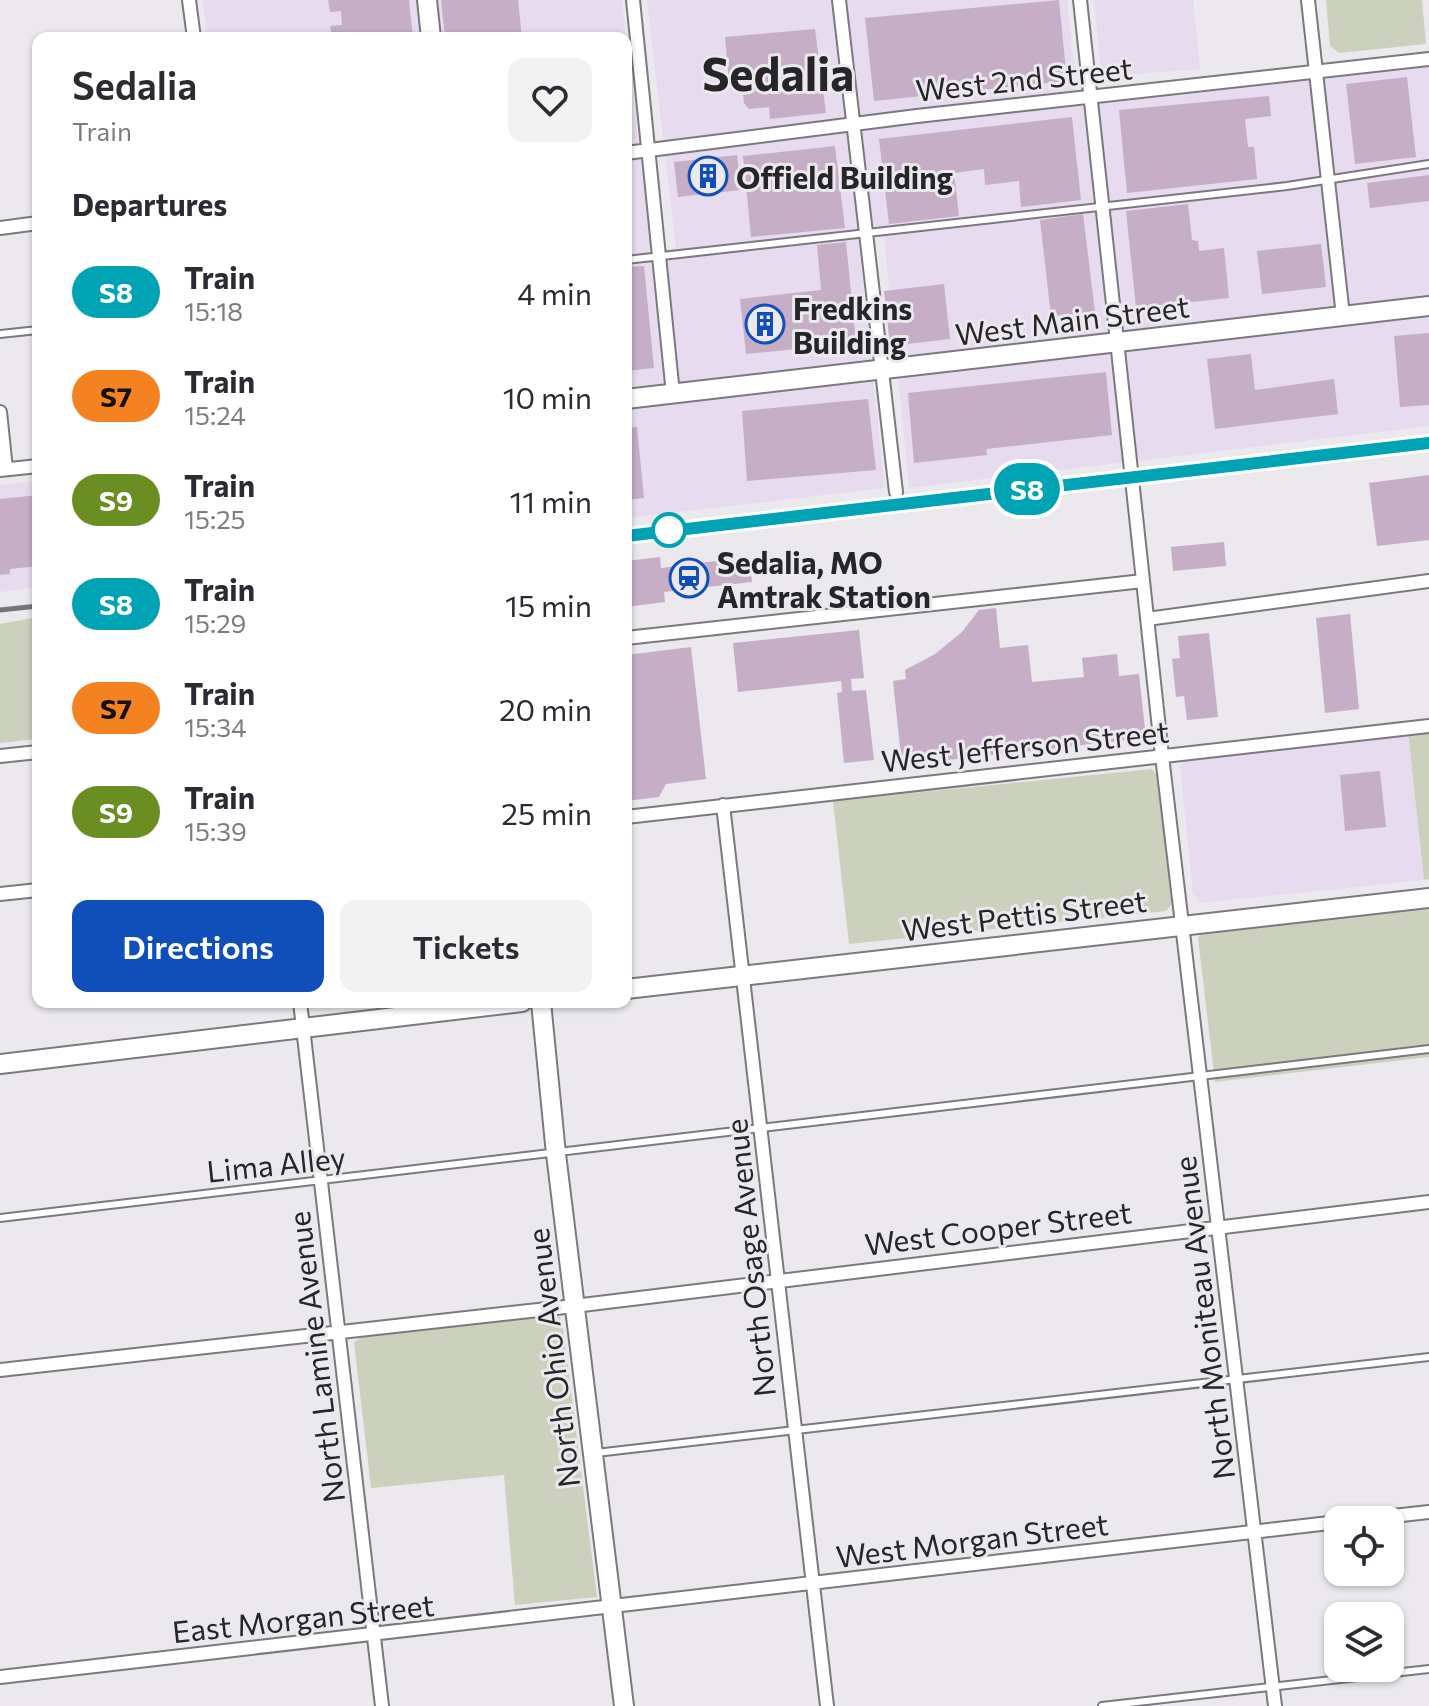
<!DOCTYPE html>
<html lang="en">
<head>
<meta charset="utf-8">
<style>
	:root { --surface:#fff; --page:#f2f2f3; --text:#2b2b33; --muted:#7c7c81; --accent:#104fba }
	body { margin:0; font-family:Commissioner,sans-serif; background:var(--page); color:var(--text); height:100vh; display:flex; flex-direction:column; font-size:30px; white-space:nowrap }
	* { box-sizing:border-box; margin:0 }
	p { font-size:26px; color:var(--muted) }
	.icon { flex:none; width:44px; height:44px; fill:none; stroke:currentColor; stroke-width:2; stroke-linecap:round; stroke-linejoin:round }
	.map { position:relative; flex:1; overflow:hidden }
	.panel { position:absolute; left:32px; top:32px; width:600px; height:976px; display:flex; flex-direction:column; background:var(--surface); border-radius:16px; box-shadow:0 2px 6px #0004 }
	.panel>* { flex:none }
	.badge { padding:0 16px; border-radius:26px; font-size:28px; line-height:52px }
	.controls { position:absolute; left:1324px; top:1506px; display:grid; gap:16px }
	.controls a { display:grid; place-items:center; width:80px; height:80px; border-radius:16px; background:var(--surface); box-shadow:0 2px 6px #0004; font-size:40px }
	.map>.badge { position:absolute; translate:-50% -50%; box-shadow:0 0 0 4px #fff }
	h2 { padding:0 40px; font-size:30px; line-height:72px }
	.round { display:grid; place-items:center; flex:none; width:84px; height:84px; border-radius:16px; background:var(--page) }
	.overview { display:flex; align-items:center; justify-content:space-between; height:136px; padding:0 40px }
	h1 { font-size:38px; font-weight:600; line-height:60px }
	.cta { display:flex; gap:16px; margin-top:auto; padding:16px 40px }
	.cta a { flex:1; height:92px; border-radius:16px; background:var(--accent); color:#fff; font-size:32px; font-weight:600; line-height:92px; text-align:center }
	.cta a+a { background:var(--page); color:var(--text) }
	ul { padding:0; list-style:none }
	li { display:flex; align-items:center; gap:24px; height:104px; padding:0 40px }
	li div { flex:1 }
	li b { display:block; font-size:30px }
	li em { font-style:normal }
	li .badge { min-width:88px; font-weight:700; text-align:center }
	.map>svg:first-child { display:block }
	.commercial { fill:#e7dbef }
	.green { fill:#ccd1bd }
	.building { fill:#c5aec6 }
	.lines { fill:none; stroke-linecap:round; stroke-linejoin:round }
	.lane-casing { stroke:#7b797d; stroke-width:10 }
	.street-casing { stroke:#7b797d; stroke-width:16 }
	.secondary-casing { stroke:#7b797d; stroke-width:22 }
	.lane { stroke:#fff; stroke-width:6 }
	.street { stroke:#fff; stroke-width:12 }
	.secondary { stroke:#fff; stroke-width:18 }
	.rail { stroke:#757476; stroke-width:5 }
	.line-casing { stroke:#fff; stroke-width:18 }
	.line { stroke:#00a3b4; stroke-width:12 }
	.stop-dot { fill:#fff; stroke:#00a3b4; stroke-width:4 }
	.labels { text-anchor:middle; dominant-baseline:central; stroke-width:6; stroke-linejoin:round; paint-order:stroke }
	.street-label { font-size:30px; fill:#262527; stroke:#ebe9ed }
	.poi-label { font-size:30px; font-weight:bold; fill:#262527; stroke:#ebe9ed; text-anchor:start }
	.town-label { font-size:46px; font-weight:bold; fill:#262527; stroke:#ebe9ed }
</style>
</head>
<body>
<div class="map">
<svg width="1429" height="1706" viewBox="0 0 1429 1706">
	<rect width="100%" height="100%" fill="#ebe9ed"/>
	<!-- commercial -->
	<path class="commercial" d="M203,0H622L651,251L676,248L647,0H1067L1078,106L1429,67V426L909,488L883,227L857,229L885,488L626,518V38H207Z
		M1094,0H1193L1200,69L1106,76L1101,68Z
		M38,481V587L0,592V485Z
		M1408,732L1424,880L1199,903L1193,893L1180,766L1187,757Z"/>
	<!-- green -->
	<path class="green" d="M1326,0H1422L1426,44L1339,53L1330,46Z
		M38,617V739L0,743V624Z
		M1429,730V879L1424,880L1408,732Z
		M1152,769L1162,782L1174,901L1166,911L849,944L833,801Z
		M1429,905V1057L1215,1082L1198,938L1204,928Z
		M552,1314L560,1317L563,1327L597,1597L515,1605L504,1475L371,1488L354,1342L362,1337Z"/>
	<!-- building -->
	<path class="building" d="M328,0H409L413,38H332L330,26L342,25L341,11L330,12Z
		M441,0H518L522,38H445Z
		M1059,0L1067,81L874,101L865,18Z
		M815,29L826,113L770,119L769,107L749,109L744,103L742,82L729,83L725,37Z
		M1407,77L1416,157L1355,164L1346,84Z
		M1269,96L1271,116L1245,119L1248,147H1254L1257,179L1127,193L1119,110Z
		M1072,117L1081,200L1021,207L1019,181L985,185L984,169L954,173L959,216L889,224L879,139Z
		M835,146L845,228L751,237L743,156Z
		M737,155L741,190L678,197L674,162Z
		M1429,175V201L1370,208L1367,183Z
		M1188,204L1192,240L1198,241L1199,251L1224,248L1229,298L1136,308L1126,211Z
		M1083,214L1095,312L1051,316L1040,220Z
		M846,242L856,343L746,354L740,299L821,290L817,245Z
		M1321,244L1326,287L1262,294L1257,251Z
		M644,266L654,368L626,371V267Z
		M944,284L950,339L890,346L884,291Z
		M1429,333V405L1400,407L1394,336Z
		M1251,354L1255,390L1334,379L1338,414L1215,429L1207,359Z
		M1106,372L1112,435L986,449L987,455L914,463L908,393Z
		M868,399L876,470L747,481L742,411Z
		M637,427L644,498L626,500V428Z
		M1429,475V540L1377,546L1369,483Z
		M38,495V566L10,569V574L0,575V499Z
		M1224,542L1226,566L1173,571L1171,547Z
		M660,557L661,568L747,557L748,564L756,563L757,573H751L752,582L664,592L665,602L626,607V561Z
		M996,608L1000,648L1028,645L1032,682L1084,677L1082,658L1117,654L1119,676L1139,674L1146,738L902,765L893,681L906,679L905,670L935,654L962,632L979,610Z
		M1350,614L1359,709L1325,713L1316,618Z
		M859,630L864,678L851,679L852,691L866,690L874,760L844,763L837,693L842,692L841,681L738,692L733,643Z
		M1209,633L1218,717L1187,720L1184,696L1176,697L1172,659L1180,658L1178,636Z
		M691,647L706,779L666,784L659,797L626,801V655Z
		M1380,771L1386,827L1345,831L1340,775Z"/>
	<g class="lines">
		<!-- lane casing -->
		<g class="lane-casing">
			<path id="lane" d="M626,260L1287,186L1429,164
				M0,334L38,330
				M0,1218L1429,1049
				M596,1453L1429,1357
				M1102,1706L1429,1669"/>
		</g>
		<!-- street casing -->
		<g class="street-casing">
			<path id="street" d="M189,0L194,38
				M633,0L673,394
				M839,0L896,492
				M1080,0L1162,756L1275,1706
				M1308,0L1343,316
				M626,153L917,116L1429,59
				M0,228L38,223
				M0,412L6,469
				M0,470L38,466
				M1147,619L1429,581
				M626,638L1143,581
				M0,756L38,752
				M723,805L827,1706
				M626,817L1429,726
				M0,894L38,890
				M300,1002L382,1706
				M0,1370L574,1306L1429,1202
				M1357,1520L1429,1512
				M0,1677L1338,1522"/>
		</g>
		<!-- secondary casing -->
		<g class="secondary-casing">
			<path id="secondary" d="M427,0L431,38
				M626,399L1429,306
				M626,989L1429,898
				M541,1002L556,1154L624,1706
				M0,1064L522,1002"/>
		</g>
		<!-- lane -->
		<use href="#lane" class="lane"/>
		<!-- street -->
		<use href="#street" class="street"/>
		<!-- secondary -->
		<use href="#secondary" class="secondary"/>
		<!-- rail -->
		<path class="rail" d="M626,536L1429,443
			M0,610L38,606"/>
	</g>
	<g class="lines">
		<!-- line casing -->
		<g class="line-casing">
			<path id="line" d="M626,536L1429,443"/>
		</g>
		<!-- line -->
		<use href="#line" class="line"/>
	</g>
	<!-- icons -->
	<defs>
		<g id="building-ring" transform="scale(2)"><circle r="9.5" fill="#ebe9ed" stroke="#104fba" stroke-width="1.5"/><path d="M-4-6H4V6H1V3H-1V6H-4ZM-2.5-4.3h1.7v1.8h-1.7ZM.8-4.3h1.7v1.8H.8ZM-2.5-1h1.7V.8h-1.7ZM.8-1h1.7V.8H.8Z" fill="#104fba"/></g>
		<g id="station-ring" transform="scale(2)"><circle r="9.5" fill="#ebe9ed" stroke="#104fba" stroke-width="1.5"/><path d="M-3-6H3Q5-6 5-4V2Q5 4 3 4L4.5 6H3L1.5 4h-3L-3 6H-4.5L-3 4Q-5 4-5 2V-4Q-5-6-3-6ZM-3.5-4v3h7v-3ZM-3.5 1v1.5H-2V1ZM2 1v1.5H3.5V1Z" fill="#104fba"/></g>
	</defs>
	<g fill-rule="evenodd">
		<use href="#building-ring" x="708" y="176"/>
		<use href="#building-ring" x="765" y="324"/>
		<use href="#station-ring" x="689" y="578"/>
	</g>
	<!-- markers -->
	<circle class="stop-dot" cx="669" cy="530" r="16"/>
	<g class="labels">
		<!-- street labels -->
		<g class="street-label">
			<text transform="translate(1024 78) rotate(-6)">West 2nd Street</text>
			<text transform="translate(1072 319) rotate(-7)">West Main Street</text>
			<text transform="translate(1025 745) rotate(-6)">West Jefferson Street</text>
			<text transform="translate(1024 914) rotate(-7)">West Pettis Street</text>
			<text transform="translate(276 1163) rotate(-6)">Lima Alley</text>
			<text transform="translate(998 1227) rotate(-7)">West Cooper Street</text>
			<text transform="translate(749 1258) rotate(-96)">North Osage Avenue</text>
			<text transform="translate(1203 1318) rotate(-97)">North Moniteau Avenue</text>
			<text transform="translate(315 1357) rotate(-97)">North Lamine Avenue</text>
			<text transform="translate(552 1358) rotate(-97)">North Ohio Avenue</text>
			<text transform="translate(972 1539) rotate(-7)">West Morgan Street</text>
			<text transform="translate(303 1617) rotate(-6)">East Morgan Street</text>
		</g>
		<!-- poi labels -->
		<g class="poi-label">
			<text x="736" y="176">Offield Building</text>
			<text x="793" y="307">Fredkins<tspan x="793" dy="34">Building</tspan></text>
			<text x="717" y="561">Sedalia, MO<tspan x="717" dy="34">Amtrak Station</tspan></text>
		</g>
		<!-- town labels -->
		<g class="town-label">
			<text x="778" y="72">Sedalia</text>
		</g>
	</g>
</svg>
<div class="controls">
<a><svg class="icon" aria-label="locate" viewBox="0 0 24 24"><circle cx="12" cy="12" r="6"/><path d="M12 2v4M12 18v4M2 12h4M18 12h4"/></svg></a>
<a><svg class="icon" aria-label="layers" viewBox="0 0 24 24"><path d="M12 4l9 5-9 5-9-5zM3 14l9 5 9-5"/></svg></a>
</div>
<b class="badge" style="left:1027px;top:489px;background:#00a3b4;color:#fff">S8</b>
<section class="panel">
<div class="overview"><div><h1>Sedalia</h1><p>Train</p></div><a class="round"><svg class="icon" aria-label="heart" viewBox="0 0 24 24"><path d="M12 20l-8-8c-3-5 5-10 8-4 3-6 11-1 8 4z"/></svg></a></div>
<h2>Departures</h2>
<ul>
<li><span class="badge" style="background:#00a3b4;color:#fff">S8</span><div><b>Train</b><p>15:18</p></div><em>4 min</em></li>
<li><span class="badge" style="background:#f58220;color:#111">S7</span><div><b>Train</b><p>15:24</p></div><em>10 min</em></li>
<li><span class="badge" style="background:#6b8e23;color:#fff">S9</span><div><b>Train</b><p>15:25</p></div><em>11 min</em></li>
<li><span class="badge" style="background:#00a3b4;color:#fff">S8</span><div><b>Train</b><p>15:29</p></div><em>15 min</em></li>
<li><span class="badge" style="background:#f58220;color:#111">S7</span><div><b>Train</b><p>15:34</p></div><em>20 min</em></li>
<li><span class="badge" style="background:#6b8e23;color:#fff">S9</span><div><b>Train</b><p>15:39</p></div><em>25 min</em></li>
</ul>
<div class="cta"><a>Directions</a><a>Tickets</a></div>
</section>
</div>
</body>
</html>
